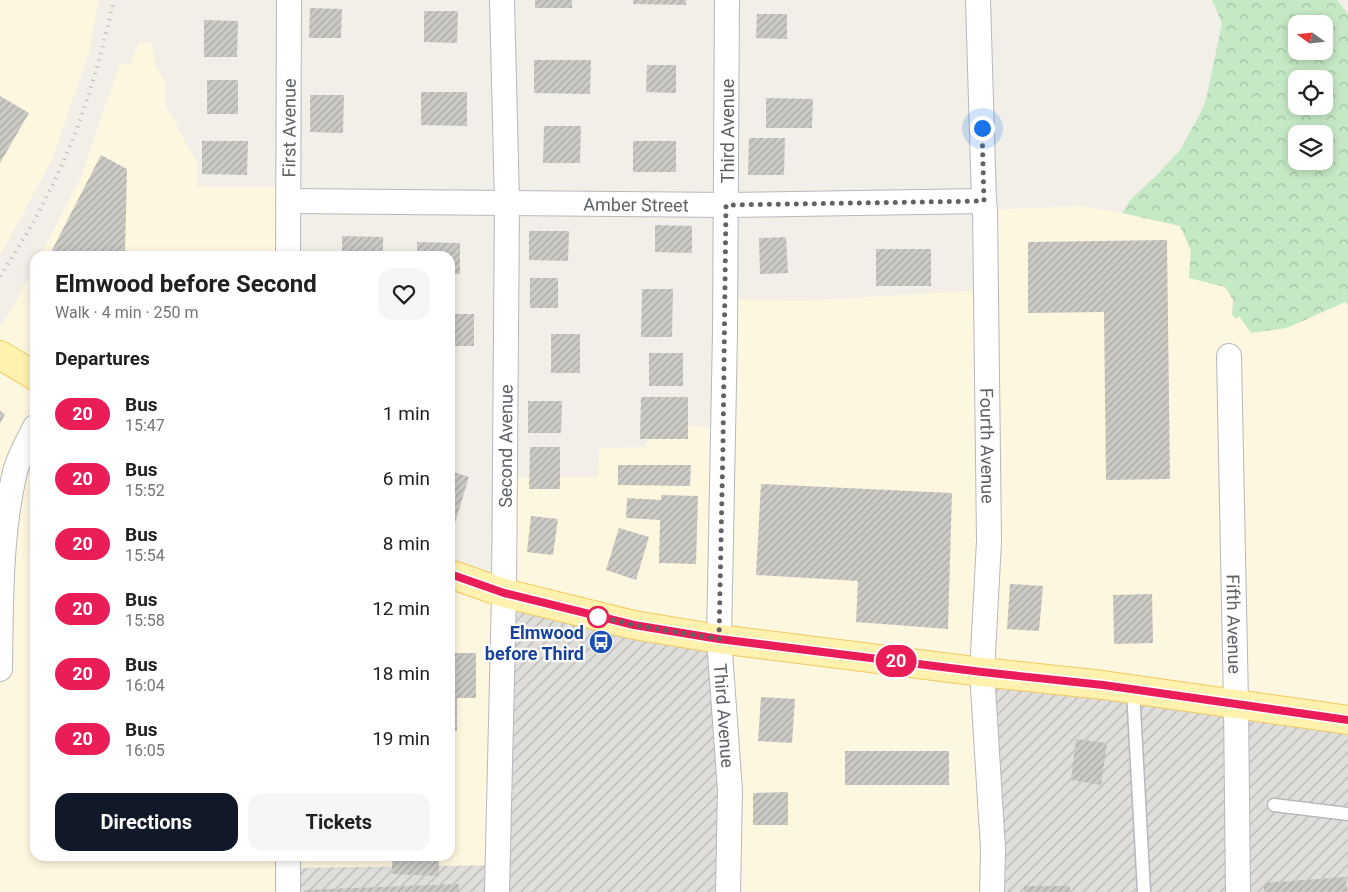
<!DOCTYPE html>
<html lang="en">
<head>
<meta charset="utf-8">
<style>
	:root { --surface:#fff; --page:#f6f6f6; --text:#202124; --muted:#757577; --accent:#111827 }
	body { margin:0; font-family:Roboto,sans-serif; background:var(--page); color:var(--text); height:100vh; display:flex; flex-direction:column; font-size:19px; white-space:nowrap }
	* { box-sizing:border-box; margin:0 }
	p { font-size:16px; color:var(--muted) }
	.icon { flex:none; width:28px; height:28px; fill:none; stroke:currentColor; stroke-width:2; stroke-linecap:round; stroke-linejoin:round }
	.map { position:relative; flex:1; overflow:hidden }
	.panel { position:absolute; left:30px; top:251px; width:425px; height:610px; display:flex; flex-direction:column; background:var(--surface); border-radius:15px; box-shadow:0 2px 8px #0003 }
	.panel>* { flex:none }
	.badge { padding:0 10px; border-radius:16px; font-size:18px; line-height:32px }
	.needle { width:32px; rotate:285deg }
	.fabs { position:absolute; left:1288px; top:15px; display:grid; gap:10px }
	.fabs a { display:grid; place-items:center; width:45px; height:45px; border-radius:10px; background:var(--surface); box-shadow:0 2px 8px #0003; font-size:25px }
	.you { position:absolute; width:25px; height:25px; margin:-12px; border:4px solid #fff; border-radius:50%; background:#1a73e8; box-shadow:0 0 0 8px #1a73e833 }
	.map>.badge { position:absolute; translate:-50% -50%; box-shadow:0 0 0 2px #fff }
	h2 { padding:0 25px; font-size:19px; line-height:45px }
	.round { display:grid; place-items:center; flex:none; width:52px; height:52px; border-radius:15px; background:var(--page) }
	.summary { display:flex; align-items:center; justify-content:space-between; height:85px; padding:0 25px }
	h1 { font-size:24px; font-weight:700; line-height:38px }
	.cta { display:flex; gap:10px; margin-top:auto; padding:10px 25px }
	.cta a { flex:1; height:58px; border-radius:15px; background:var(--accent); color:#fff; font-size:20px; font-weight:700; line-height:58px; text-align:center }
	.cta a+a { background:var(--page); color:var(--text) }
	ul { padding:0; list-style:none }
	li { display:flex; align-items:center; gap:15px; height:65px; padding:0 25px }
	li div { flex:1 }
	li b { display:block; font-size:19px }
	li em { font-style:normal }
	li .badge { min-width:55px; font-weight:700; text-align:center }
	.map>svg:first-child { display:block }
	.commercial { fill:#fef7e0 }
	.industrial { fill:url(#industrial-furrows) }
	.forest { fill:url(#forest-crowns); fill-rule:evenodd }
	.building { fill:url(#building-hatch) }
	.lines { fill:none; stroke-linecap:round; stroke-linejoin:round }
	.lane-casing { stroke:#b5b8bc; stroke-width:15 }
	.street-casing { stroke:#b5b8bc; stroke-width:26 }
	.primary-casing { stroke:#f2c960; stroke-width:30 }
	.lane { stroke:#fff; stroke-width:12 }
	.street { stroke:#fff; stroke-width:24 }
	.primary { stroke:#fff2af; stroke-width:28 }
	.rail { stroke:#b6b7b8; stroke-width:4; stroke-dasharray:1 6; stroke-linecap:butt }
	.line-casing { stroke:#fff; stroke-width:11 }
	.line { stroke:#ea1d57; stroke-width:8 }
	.walk { stroke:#5f6368; stroke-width:5; stroke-dasharray:0 9 }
	.stop-dot { fill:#fff; stroke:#ea1d57; stroke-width:2.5 }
	.labels { text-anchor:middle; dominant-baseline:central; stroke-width:4.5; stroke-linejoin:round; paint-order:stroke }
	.street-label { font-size:18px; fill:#5f6368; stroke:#fff }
	.transit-label { font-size:18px; font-weight:bold; fill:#164399; stroke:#fff; text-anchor:end }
</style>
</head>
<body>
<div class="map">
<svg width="1348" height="892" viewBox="0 0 1348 892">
	<defs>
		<pattern id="industrial-furrows" width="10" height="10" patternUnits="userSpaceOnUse" patternTransform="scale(1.25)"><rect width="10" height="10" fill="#e0deda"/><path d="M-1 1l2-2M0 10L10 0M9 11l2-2" fill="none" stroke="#b9b8b5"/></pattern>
		<pattern id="forest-crowns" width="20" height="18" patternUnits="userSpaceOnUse" patternTransform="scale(1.25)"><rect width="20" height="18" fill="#c5e8c5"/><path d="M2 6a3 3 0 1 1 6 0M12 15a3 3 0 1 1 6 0" fill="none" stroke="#a3c0a4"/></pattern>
		<pattern id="building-hatch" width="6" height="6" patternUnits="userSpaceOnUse" patternTransform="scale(1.25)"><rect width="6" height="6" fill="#cccac5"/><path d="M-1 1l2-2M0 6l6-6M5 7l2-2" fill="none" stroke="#a9a8a4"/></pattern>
	</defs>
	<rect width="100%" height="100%" fill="#f1efe8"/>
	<!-- commercial -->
	<path class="commercial" d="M0,0H99L88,56L51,162L0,255Z
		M139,43H152L155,64L166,82L165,104L198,165L197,187H285L286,256H40L81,177L120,63L130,65Z
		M1082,206L1122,213L1180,226L1191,251L1189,278L1225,286L1233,300L1232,315L1287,328L1345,302L1348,305V718L991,892H727L502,866L292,868L286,892H0V326L12,309L35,265V856H450V574L501,587L511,477H598L599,448L645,447L657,423L721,428L724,299L802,301L982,290L987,210Z"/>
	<!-- industrial -->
	<path class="industrial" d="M502,596L716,638L727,892H286L292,868L502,865Z
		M986,672L1348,718V892H991Z"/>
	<!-- forest -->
	<path class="forest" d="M1212,0H1337L1348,14V305L1345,302L1287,328L1251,333L1239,316L1236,319L1232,315L1233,300L1225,287L1189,278L1191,251L1180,226L1122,213L1132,198L1156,176L1180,150L1199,116L1206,100L1222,23ZM1296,24H1324V51H1296ZM1296,79H1324V106H1296ZM1296,134H1324V161H1296Z"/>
	<!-- building -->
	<path class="building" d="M535,0H572V8H535Z
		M633,0H686V5L633,4Z
		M310,8L342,9L341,38H309Z
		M424,11H458L457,43L424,42Z
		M757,14H787V39L756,38Z
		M204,20L238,21L237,57H204Z
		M534,60H591L590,94L534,93Z
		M647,65H676V93L646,92Z
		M207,80H238V114H207Z
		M421,92H467V126L421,125Z
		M310,95H344L343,133L310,132Z
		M0,96L29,113L0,163Z
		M766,98L813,99L812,128H766Z
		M544,126H581L580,163H543Z
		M749,138H785L784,175H748Z
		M202,141H248L247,175L202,174Z
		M633,141H676V172H633Z
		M101,155L127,169L125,256H49Z
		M655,225L692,226V253L655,252Z
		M529,231H569L568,261L529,260Z
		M342,236L383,237V256H342Z
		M786,237L788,273L760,274L759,238Z
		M1167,240L1170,479L1106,480L1104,312L1028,313V242Z
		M417,242L460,243V274H450V256H417Z
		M876,249H931V286H876Z
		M530,278H558V308H530Z
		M642,289H673L672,337H641Z
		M450,314H474V346H450Z
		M551,334H580V373H551Z
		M649,353H683V386H649Z
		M450,374H453L452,414H450Z
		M641,397H688V439H640Z
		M528,401H562L561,433H528Z
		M0,411L5,414L0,424Z
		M530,447H560V489H529Z
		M618,465H691L690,486L618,485Z
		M450,471L469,477L454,526L450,525Z
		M761,484L952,493L948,629L856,622L858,581L756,575Z
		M661,495L698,496L696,564L659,563L660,520L626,518L627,498L661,500Z
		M531,516L558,519L553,555L527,552Z
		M619,528L649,537L636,580L606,570Z
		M1010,584L1043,586L1039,631L1007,629Z
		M1152,594L1153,643L1114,644L1113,595Z
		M450,653H476V698H457V731H450Z
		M761,697L795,699L792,743L758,741Z
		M1076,739L1107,743L1101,785L1071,780Z
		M845,751H949V785H845Z
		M450,760H453V793H450Z
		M788,792V825H753V793Z
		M392,856H439V876L392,874Z
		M1346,877L1347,892H1264V883Z
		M459,884V892H304V890Z
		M1024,886H1070V892H1024Z"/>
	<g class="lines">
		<!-- lane casing -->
		<g class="lane-casing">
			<path id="lane" d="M1133,690L1144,892
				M1274,805L1348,814"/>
		</g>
		<!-- street casing -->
		<g class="street-casing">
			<g id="street">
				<path id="s1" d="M727,0L725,332L719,639L730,790L728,892"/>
				<path id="s2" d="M978,0L984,201L985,209L989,541L982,672L993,849L992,892"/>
				<path id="s3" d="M288,201L727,205L984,201"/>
				<path id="s4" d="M288,256L289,0"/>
				<path id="s5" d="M1229,356L1236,704L1238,892"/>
				<path d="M0,669C1,605 0,534 15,472C19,456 28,441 35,427"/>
				<path d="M288,892V856"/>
				<path id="s6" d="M497,892L504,593L507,202L502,0"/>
			</g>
		</g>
		<!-- primary casing -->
		<g class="primary-casing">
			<path id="primary" d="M0,355L35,376
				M450,574L504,593L634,625L719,639L982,672L1103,685L1348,720"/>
		</g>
		<!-- lane -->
		<use href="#lane" class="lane"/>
		<!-- street -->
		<use href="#street" class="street"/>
		<!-- primary -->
		<use href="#primary" class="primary"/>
		<!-- rail -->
		<path class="rail" d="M0,276C26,237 49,196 67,153C88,104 102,52 114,0"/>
	</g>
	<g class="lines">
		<!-- line casing -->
		<g class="line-casing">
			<path id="line" d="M450,574L504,593L634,625L719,639L982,672L1103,685L1348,720"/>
		</g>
		<!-- line -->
		<use href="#line" class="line"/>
		<!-- walk -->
		<path class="walk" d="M598,617L597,616L634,625L719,639L723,444L726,205L984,201L982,128"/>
	</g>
	<!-- icons -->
	<defs>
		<g id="bus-disc" transform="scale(1.25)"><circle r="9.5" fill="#1a4fb4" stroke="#fff"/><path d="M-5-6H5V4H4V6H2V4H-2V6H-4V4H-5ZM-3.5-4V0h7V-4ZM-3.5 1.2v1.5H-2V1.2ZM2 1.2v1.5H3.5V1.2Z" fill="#fff"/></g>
	</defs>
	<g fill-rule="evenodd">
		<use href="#bus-disc" x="601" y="642"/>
	</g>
	<!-- markers -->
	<circle class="stop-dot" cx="598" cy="617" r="10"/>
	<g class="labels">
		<!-- street labels -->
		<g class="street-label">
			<text stroke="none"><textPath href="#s4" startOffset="128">First Avenue</textPath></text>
			<text transform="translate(727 131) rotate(-90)">Third Avenue</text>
			<text stroke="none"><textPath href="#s3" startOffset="348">Amber Street</textPath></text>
			<text stroke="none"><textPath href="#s6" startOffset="446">Second Avenue</textPath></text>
			<text stroke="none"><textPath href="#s2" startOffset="446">Fourth Avenue</textPath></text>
			<text stroke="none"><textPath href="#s5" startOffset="268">Fifth Avenue</textPath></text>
			<text stroke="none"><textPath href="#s1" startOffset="716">Third Avenue</textPath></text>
		</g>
		<!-- transit labels -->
		<g class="transit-label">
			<text x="584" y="632">Elmwood<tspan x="584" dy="21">before Third</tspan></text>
		</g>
	</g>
</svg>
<div class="fabs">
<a><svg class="needle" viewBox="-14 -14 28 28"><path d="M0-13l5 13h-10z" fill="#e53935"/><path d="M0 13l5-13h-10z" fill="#757577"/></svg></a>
<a><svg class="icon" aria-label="locate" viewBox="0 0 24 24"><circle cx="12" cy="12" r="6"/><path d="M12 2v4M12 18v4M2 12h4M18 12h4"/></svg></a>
<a><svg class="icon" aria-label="layers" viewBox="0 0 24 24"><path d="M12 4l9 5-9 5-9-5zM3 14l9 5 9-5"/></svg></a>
</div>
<div class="you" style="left:982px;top:128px"></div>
<b class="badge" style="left:896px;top:661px;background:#ea1d57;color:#fff">20</b>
<section class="panel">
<div class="summary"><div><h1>Elmwood before Second</h1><p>Walk · 4 min · 250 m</p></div><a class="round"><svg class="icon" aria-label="heart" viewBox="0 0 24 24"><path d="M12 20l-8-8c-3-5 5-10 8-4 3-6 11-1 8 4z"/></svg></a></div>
<h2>Departures</h2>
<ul>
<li><span class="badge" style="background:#ea1d57;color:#fff">20</span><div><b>Bus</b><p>15:47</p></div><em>1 min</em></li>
<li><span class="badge" style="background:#ea1d57;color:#fff">20</span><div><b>Bus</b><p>15:52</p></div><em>6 min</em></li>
<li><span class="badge" style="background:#ea1d57;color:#fff">20</span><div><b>Bus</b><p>15:54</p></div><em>8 min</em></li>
<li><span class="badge" style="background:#ea1d57;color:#fff">20</span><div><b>Bus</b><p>15:58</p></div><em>12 min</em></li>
<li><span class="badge" style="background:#ea1d57;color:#fff">20</span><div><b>Bus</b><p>16:04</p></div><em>18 min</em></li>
<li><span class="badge" style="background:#ea1d57;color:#fff">20</span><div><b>Bus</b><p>16:05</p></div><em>19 min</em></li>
</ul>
<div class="cta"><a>Directions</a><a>Tickets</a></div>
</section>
</div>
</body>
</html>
